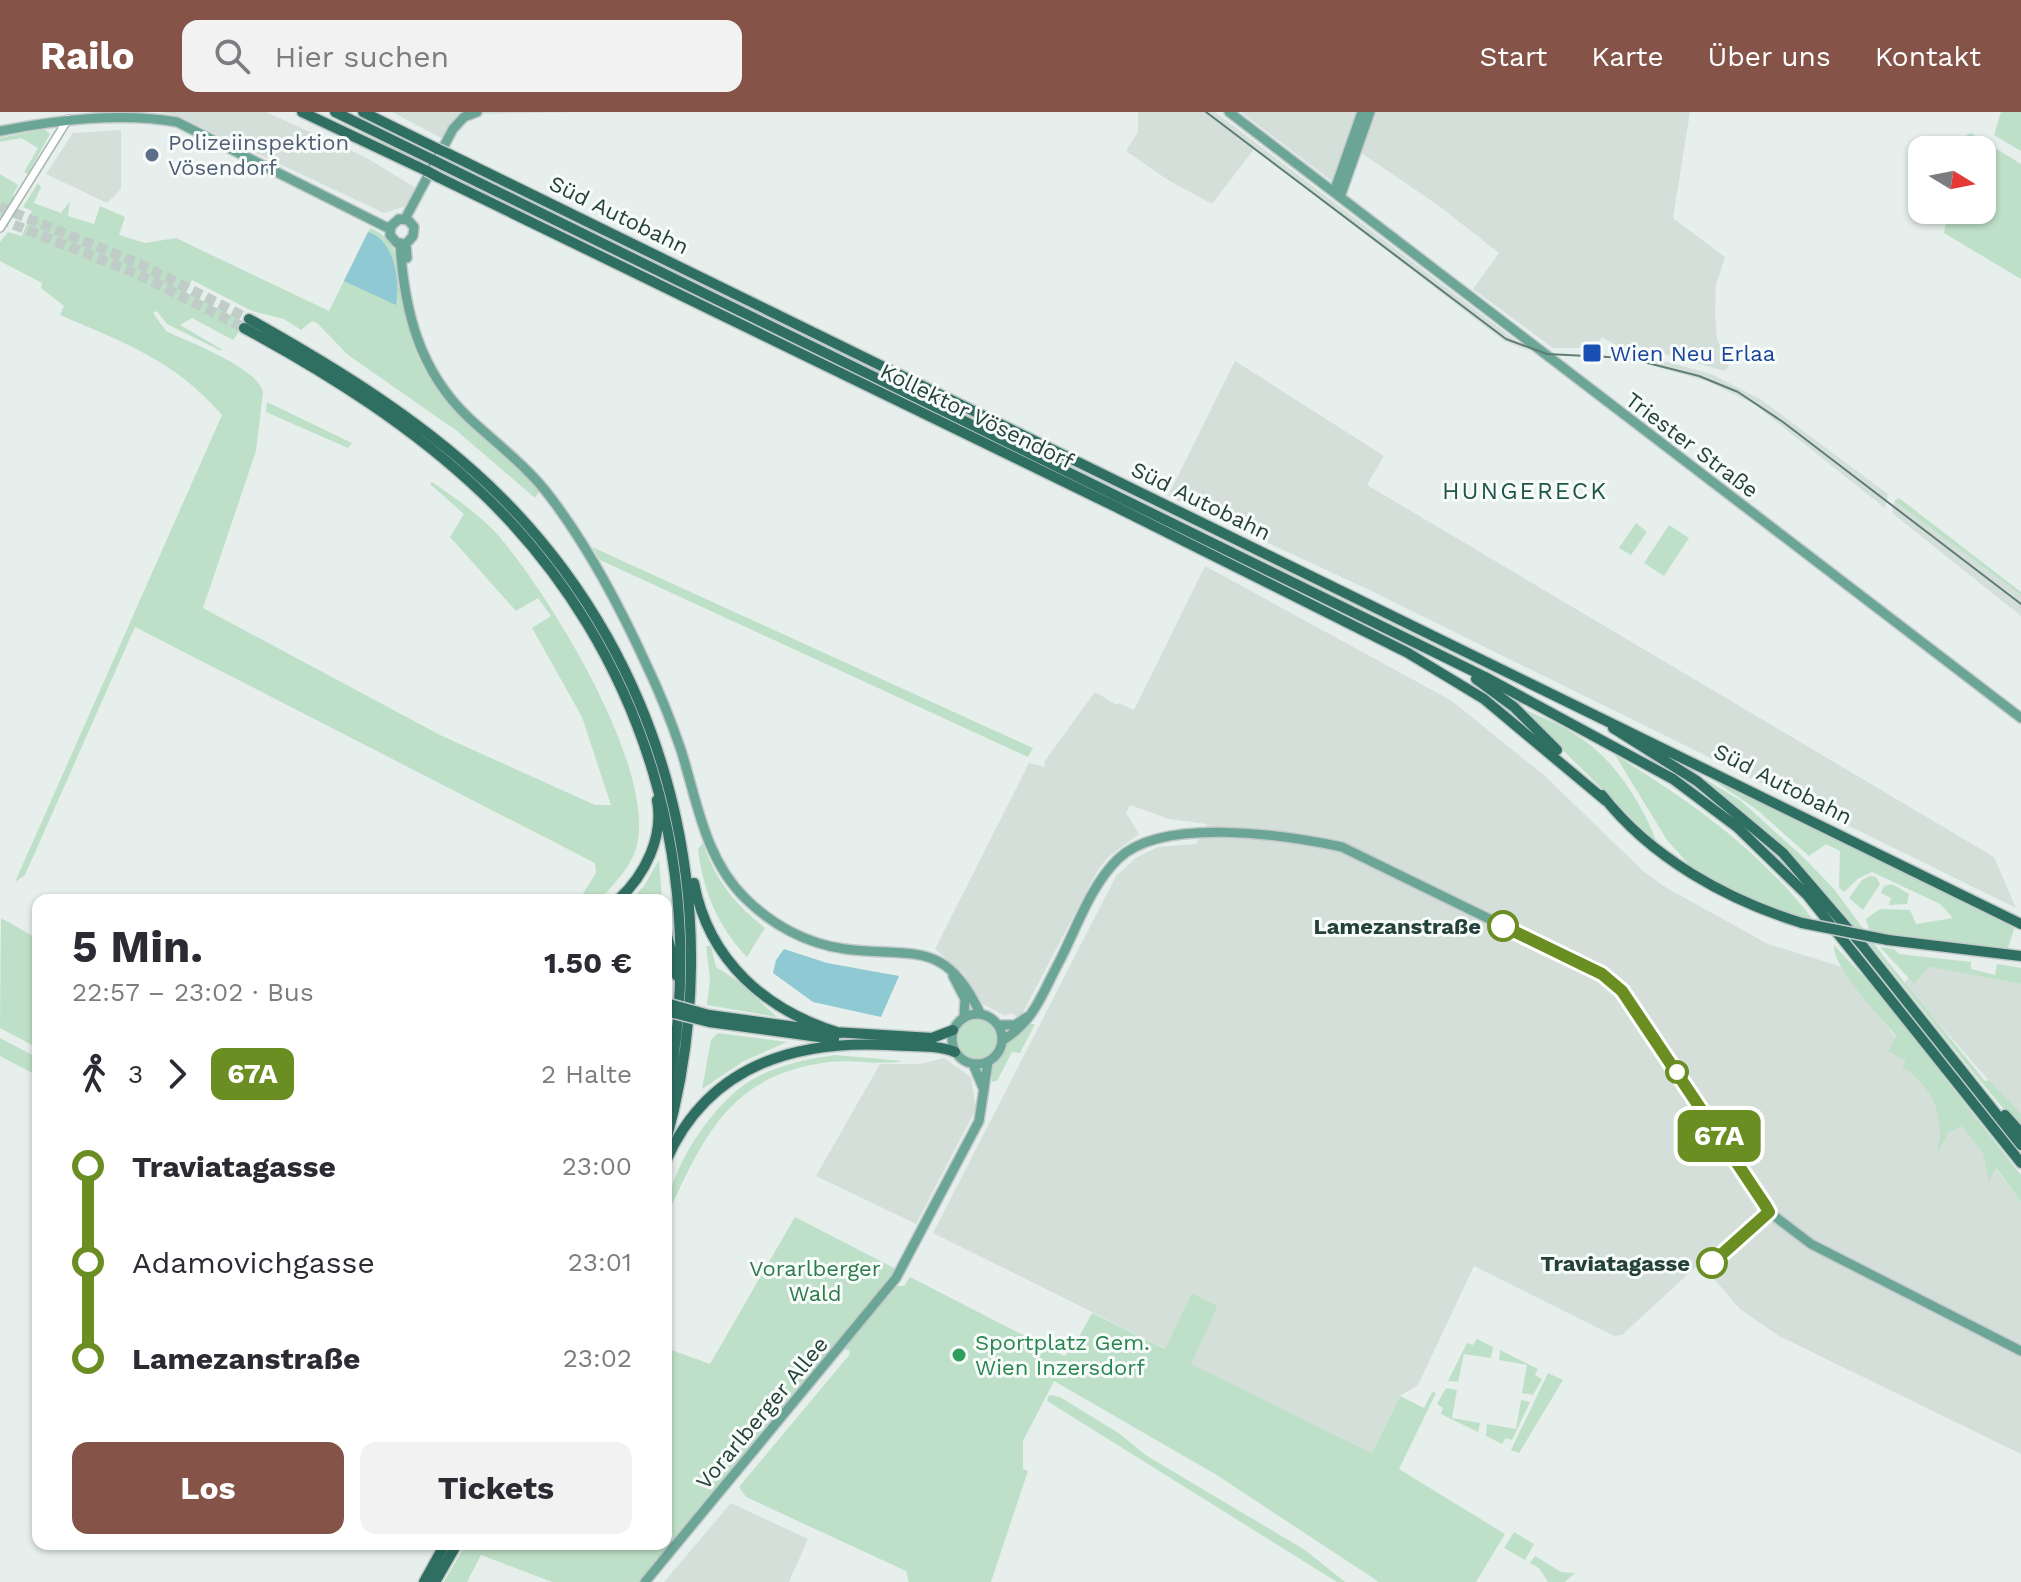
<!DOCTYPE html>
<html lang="de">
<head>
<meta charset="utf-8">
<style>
	:root { --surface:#fff; --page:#f2f2f3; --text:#2b2b33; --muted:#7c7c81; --accent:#855347 }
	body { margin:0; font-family:"Work Sans",sans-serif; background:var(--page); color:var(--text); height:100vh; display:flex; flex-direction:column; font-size:30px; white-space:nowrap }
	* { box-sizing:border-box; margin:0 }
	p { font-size:26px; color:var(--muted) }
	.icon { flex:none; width:44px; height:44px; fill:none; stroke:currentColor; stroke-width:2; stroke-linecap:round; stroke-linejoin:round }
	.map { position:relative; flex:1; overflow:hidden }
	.side { position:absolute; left:32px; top:782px; width:640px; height:656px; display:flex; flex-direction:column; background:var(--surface); border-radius:16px; box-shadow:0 2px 6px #0004 }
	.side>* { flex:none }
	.badge { padding:0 16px; border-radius:12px; font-size:28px; line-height:52px }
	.needle { width:52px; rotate:100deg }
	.fabs { position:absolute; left:1908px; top:24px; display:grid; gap:16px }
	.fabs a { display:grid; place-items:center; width:88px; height:88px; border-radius:16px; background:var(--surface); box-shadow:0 2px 6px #0004; font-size:40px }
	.map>.badge { position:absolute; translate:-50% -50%; box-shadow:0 0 0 4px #fff }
	.legs { display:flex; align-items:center; gap:12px; height:88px; padding:0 40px; font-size:26px }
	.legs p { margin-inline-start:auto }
	.head { display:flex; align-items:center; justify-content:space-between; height:136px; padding:0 40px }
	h1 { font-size:44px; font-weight:700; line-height:60px }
	.action { display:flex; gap:16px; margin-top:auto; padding:16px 40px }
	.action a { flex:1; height:92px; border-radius:16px; background:var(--accent); color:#fff; font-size:32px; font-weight:700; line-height:92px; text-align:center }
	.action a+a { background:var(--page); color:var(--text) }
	ul { padding:0 40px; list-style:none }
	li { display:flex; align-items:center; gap:28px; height:96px; font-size:30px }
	li i { display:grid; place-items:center; width:12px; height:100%; margin:0 10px; background:currentColor }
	li i::after { content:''; width:20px; height:20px; margin:-10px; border:6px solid; border-radius:50%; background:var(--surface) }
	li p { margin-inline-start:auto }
	li:first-child i { background:linear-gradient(#0000 50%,currentColor 0) }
	li:last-child i { background:linear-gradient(currentColor 50%,#0000 0) }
	header { display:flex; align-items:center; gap:48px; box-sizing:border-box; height:112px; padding:0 40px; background:var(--accent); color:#fff }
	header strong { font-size:38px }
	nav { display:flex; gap:44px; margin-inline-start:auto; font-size:28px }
	.search { width:560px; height:72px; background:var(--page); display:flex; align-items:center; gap:20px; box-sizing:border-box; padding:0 28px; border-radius:16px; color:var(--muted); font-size:30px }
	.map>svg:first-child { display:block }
	.built { fill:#d4dfda }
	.green { fill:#bfe0c8 }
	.water { fill:#8ec9d4 }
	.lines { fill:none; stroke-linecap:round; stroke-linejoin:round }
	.highway-tunnel { stroke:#bfccc8; stroke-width:10; stroke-dasharray:10 5; stroke-linecap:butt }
	.minor-casing { stroke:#a8b8b2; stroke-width:10 }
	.major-casing { stroke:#c2cac8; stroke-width:12 }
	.highway-casing { stroke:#c2cac8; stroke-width:13 }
	.minor { stroke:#fff; stroke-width:7 }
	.major { stroke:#6aa596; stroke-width:9 }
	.highway { stroke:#2f6f62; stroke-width:10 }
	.tram { stroke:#5f7d75; stroke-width:2 }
	.highway-bridge-casing { stroke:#c2cac8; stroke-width:13; stroke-linecap:butt }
	.highway-bridge { stroke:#2f6f62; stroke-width:10 }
	.line-1-casing { stroke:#fff; stroke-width:18 }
	.line-1 { stroke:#6b8e23; stroke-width:12 }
	.service-dot { fill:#5c6f8a; stroke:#f7fbf9; stroke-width:3 }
	.transit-dot { fill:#1a4fb4; stroke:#f7fbf9; stroke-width:3 }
	.stop-1-dot { fill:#fff; stroke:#6b8e23; stroke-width:4 }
	.leisure-dot { fill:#2e9e5b; stroke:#f7fbf9; stroke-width:3 }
	.labels { text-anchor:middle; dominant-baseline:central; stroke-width:6; stroke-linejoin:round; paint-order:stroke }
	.service-label { font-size:22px; fill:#4e5e75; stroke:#f7fbf9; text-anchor:start }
	.street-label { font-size:22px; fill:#24423a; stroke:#f7fbf9 }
	.transit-label { font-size:22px; fill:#164399; stroke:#f7fbf9; text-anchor:start }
	.stop-label { font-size:22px; font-weight:bold; fill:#24423a; stroke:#f7fbf9; text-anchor:end }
	.park-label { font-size:22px; fill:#2d7a4b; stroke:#f7fbf9 }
	.leisure-label { font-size:22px; fill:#27864d; stroke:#f7fbf9; text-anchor:start }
	.neighbourhood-label { font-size:24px; letter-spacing:2px; fill:#1f5548; stroke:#f7fbf9 }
</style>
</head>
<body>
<header>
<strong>Railo</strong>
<div class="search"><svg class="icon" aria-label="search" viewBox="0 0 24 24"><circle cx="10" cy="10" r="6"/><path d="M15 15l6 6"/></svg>Hier suchen</div>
<nav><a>Start</a><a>Karte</a><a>Über uns</a><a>Kontakt</a></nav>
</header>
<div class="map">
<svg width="2021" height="1470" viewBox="0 0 2021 1470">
	<rect width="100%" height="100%" fill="#e6efeb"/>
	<!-- built -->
	<path class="built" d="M161,0H266L365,45L416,76L406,94L384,101L177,4Z
		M392,0H576L483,2L467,7L449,30Z
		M1138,0H1215L1531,240L1504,229L1254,37L1212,92L1168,68L1126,39L1138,20Z
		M1241,0H1690L1673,106L1725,145L1716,173L1715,201L1717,226L1729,254L1724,259L1637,234L1623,237L1602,225L1594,236H1553L1473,177L1499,141L1439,94L1357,38L1342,77Z
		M121,18V77L107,91L46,62L73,21Z
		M1638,242L1711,262L1760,287L1888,382L1885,396L1754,292L1709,270L1654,254Z
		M1235,249L1384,344L1367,373L1994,745L2016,796L1365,476L1168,384Z
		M1894,389L2021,483V504L1892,401Z
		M1205,454L1452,589L1546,665L1643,759L1665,775L1768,832L1842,855L2021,1090V1342L1779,1224L1740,1197L1700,1151L1622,1223L1614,1224L1474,1154L1418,1273L1400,1284L1372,1341L1190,1252L1218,1194L1192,1181L1166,1237L933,1121L1116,764L1136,746L1158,735L1196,732L1207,712L1169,707L1130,693L1126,701L1139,722L1107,746L1096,761L1020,906L1010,901L1005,904L983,892L964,862L935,837L1029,651L1045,655L1044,650L1095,580L1117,593L1119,591L1134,598Z
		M1929,855L2021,872V1005L1904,872L1915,856Z
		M944,946L971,965L976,997L916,1112L816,1064L880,952H920Z
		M731,1391L808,1427L789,1470H664Z"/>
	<!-- green -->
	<path class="green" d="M2001,0H2021V39L1994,23Z
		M45,17L50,22L28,62L24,60L38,36L21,26L0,30V26Z
		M1971,21L2021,52V167L1944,121L1948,98H1982V38H1961L1964,25Z
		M0,62L18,73L13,83L15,87L0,110Z
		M38,71L41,75L34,91L61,101L70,89L68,104L94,112L100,94L125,105L119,123L145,131L176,126L329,199L370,116C413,131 401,205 417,242C439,297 501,335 540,378L535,386L457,319L348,243L317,211L312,209L301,218L284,207L252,199L192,168L186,180L246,211L233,228L192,206L180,213L223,238H219L167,212L157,199L153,201L166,219C190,231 257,255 263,280L256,339L203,496L440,623L595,693H611L582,605L532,516L551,504L538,486L516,499L450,425L464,402L430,372L432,370C455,386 478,401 498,423C550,484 655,653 637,733C632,754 614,772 600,788H579L596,761L595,751L135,515L25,763L15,770L222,303C174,248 125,231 60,203L64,194L41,176L42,171L0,149V130L8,120L22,124L32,99L23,95Z
		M267,290L352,331L348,336L266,300Z
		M1899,386L2021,480V483L1894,389Z
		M1636,411L1647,420L1631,443L1619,436Z
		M1669,413L1689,426L1664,464L1644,451Z
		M592,435L1033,636L1028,645L600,448Z
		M1518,594C1540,605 1566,614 1585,629C1617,652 1644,695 1657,731Z
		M1615,643C1689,688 1761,739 1814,809L1746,787L1693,757L1667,728Z
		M1712,663L2015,814L2008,836L1870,821L1866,807L1880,797L1910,798L1916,812L1953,806L1940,792L1872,760L1859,766L1844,780L1839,776L1840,739L1826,732L1809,744L1756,697L1710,666Z
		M1700,664L1741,689L1805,747L1834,777L1884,845L1985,969L1989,968L2021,1002V1017C1913,894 1832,765 1700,664Z
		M703,731C715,768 735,792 765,816L747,845C718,815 703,779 698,737Z
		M659,748L662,788H630L644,774Z
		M1870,764L1876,765L1880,772L1863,798L1849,786L1862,768Z
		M1892,772L1909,782L1907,792L1889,793L1891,786L1881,781L1877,790L1884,774Z
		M1,806L38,827V936L0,916Z
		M1834,833L1874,876L2021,1063V1090L1996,1056L1989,1069L1983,1041L1962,1014L1949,1020L1935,1045C1948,1010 1934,974 1902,955L1906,949L1888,939L1896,924C1880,904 1833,857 1834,833Z
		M706,834H711L716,855L738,869L777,905L707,893L710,867Z
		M1880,835L1894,837L1899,842L1971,850V857L1995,863L1997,852L2021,856V872L1929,855L1914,872Z
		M957 927a20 20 0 1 1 40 0a20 20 0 1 1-40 0Z
		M1030,912H1035L1020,941L1012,940L997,969L992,970V953L1000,947L1009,928Z
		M718,921L787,930L744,949L702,977L711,928Z
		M0,926L38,946V964L0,944Z
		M835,943L903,949C880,954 853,947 829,950C730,962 703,1025 666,1106C666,1060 716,985 757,965C782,952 808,947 835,943Z
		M795,1105L896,1157L865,1202L639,1470H552L481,1443L467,1470H444L466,1432H666V1236L710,1252Z
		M910,1165L1064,1244L1073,1236L1092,1201L1165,1237L1192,1181L1218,1194L1191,1252L1372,1341L1400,1284L1424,1296L1432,1280L1436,1281L1399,1357L1505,1422L1476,1470H1379L1215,1362L1054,1269L1023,1329V1357L1028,1359L991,1470H909L906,1459L746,1385L739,1375L850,1242L849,1238L843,1237L896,1174H904Z
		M1477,1227L1493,1235L1491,1246L1464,1242L1458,1270L1448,1269L1467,1231L1473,1233Z
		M1500,1238L1538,1257L1535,1263L1542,1267L1533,1283L1522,1281L1527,1253L1499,1248Z
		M1548,1261L1563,1268L1519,1341L1511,1338Z
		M1446,1276L1457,1278L1452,1306L1480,1311L1478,1320L1441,1302L1443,1296L1437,1292Z
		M1049,1283L1060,1285L1120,1322L1147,1344L1305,1438L1345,1470H1337L1047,1289Z
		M1521,1288L1530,1290L1512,1328L1506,1326L1502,1332L1486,1324L1487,1312L1516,1317Z
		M1514,1420L1534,1432L1525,1448L1504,1436Z
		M1535,1444L1561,1460L1575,1461L1565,1470H1548L1539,1456L1530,1451Z"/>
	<!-- water -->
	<path class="water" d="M368,120C395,128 400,169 396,193L344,169Z
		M784,837L827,851L899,864L881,905L813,890L773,861L776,848Z"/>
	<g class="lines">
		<!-- highway-tunnel -->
		<path class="highway-tunnel" d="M0,95L140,152L249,207
			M0,107L135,161L244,216"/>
		<!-- minor casing -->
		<g class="minor-casing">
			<path id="minor" d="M0,116L68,7"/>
		</g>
		<!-- major casing -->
		<g class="major-casing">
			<path id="major" d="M1229,0L2021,606
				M0,19C57,8 120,0 177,10L390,117
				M1334,80L1362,0
				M1340,85L1370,0
				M405,107L453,17L464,5L477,0
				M400,131C404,198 419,259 469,306C497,332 528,355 551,386C589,436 621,497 647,554C660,581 671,609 681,638C697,689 705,747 745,786C772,813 807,832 845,837C913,846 945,826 980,901
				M406,132L397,131L390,123L391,114L399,107L408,108L414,115L413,124L406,132L407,146
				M953,864L965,887L964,905
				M952 927a25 25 0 1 1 50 0a25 25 0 1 1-50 0Z
				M998,913H1015L1027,905
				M1002,929C1034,909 1041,884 1058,852C1076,818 1090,774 1118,747C1162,704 1286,723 1342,735L1602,862L1630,889L1769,1100L1811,1132L2021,1239
				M973,952L984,978
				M645,1470L896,1166L979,1009L988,950"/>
		</g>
		<!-- highway casing -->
		<g class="highway-casing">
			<path id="highway" d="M302,0L427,59
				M335,0L433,48
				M363,0L438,37
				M449,42L2021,812
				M443,53L1485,565L1673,667L1737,715L1807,783L2021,1051
				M438,65L1114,394L1408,541L1484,587L1606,689
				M249,207C338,257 428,312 501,385C670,554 730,800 666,1029
				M244,216C329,262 413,315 483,382C647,539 712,767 666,988
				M1476,567L1514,595L1557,638
				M1613,616L1697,669L1783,741L1862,833L2021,1033
				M1602,683C1651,746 1727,788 1802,811
				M694,771C709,849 766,899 840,921
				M618,788C645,763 664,725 657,688
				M666,819L677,864
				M1888,828L2021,844
				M709,903L818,918
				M709,910L834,927
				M834,920L932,926L953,918
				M2005,1003L2021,1021
				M666,1049C707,955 792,928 888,933C909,935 935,932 955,940
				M424,1470L445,1432
				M435,1470L457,1432"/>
		</g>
		<!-- minor -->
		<use href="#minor" class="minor"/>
		<!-- major -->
		<use href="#major" class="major"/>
		<!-- highway -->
		<use href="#highway" class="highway"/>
		<!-- tram -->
		<path class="tram" d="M1206,0L1506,227L1547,242L1628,246L1699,264L1738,280L1783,310L2021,492"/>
		<!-- highway-bridge casing -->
		<g class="highway-bridge-casing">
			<path id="highway-bridge" d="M438,37L449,42
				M433,48L443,53
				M427,59L438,65
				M1802,811L1888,828
				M666,891L709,903
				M666,899L709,910"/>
		</g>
		<!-- highway-bridge -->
		<use href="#highway-bridge" class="highway-bridge"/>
	</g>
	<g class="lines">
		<!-- line-1 casing -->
		<g class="line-1-casing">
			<path id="line-1" d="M1503,814L1602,862L1622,879L1765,1093L1769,1100L1712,1151"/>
		</g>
		<!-- line-1 -->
		<use href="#line-1" class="line-1"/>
	</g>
	<!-- markers -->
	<circle class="service-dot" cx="152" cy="43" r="8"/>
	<rect class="transit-dot" x="1582" y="231" width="20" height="20" rx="4"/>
	<g class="stop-1-dot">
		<circle cx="1503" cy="814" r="14"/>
		<circle cx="1677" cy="960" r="10"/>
		<circle cx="1712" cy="1151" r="14"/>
	</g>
	<circle class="leisure-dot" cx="959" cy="1243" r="8"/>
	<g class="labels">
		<!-- service labels -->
		<g class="service-label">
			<text x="168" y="30">Polizeiinspektion<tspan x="168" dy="25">Vösendorf</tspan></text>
		</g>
		<!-- street labels -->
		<g class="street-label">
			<text transform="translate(619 103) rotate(26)">Süd Autobahn</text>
			<text transform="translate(977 304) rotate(26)">Kollektor Vösendorf</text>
			<text transform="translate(1692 333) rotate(37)">Triester Straße</text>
			<text transform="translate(1201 389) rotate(26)">Süd Autobahn</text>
			<text transform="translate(1783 672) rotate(27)">Süd Autobahn</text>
			<text transform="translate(762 1301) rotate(-50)">Vorarlberger Allee</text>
		</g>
		<!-- transit labels -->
		<g class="transit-label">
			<text x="1610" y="241">Wien Neu Erlaa</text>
		</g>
		<!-- stop labels -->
		<g class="stop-label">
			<text x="1481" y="814">Lamezanstraße</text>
			<text x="1690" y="1151">Traviatagasse</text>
		</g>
		<!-- park labels -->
		<g class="park-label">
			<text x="815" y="1156">Vorarlberger<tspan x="815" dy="25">Wald</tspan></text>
		</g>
		<!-- leisure labels -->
		<g class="leisure-label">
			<text x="975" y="1230">Sportplatz Gem.<tspan x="975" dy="25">Wien Inzersdorf</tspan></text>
		</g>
		<!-- neighbourhood labels -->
		<g class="neighbourhood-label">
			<text x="1525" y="379">HUNGERECK</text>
		</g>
	</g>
</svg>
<div class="fabs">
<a><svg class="needle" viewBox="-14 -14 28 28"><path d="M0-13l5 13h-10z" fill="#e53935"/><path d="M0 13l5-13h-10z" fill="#7c7c81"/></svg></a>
</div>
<b class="badge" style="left:1719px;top:1024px;background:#6b8e23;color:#fff">67A</b>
<section class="side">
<div class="head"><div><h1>5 Min.</h1><p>22:57 – 23:02 · Bus</p></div><b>1.50 €</b></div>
<div class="legs"><svg class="icon" aria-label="walk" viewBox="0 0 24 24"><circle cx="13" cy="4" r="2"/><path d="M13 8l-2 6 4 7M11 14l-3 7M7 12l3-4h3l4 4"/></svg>3<svg class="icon" aria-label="forward" viewBox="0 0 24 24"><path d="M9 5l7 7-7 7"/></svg><b class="badge" style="background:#6b8e23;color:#fff">67A</b><p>2 Halte</p></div>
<ul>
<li><i style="color:#6b8e23"></i><b>Traviatagasse</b><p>23:00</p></li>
<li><i style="color:#6b8e23"></i><span>Adamovichgasse</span><p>23:01</p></li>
<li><i style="color:#6b8e23"></i><b>Lamezanstraße</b><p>23:02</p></li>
</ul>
<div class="action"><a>Los</a><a>Tickets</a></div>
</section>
</div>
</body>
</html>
